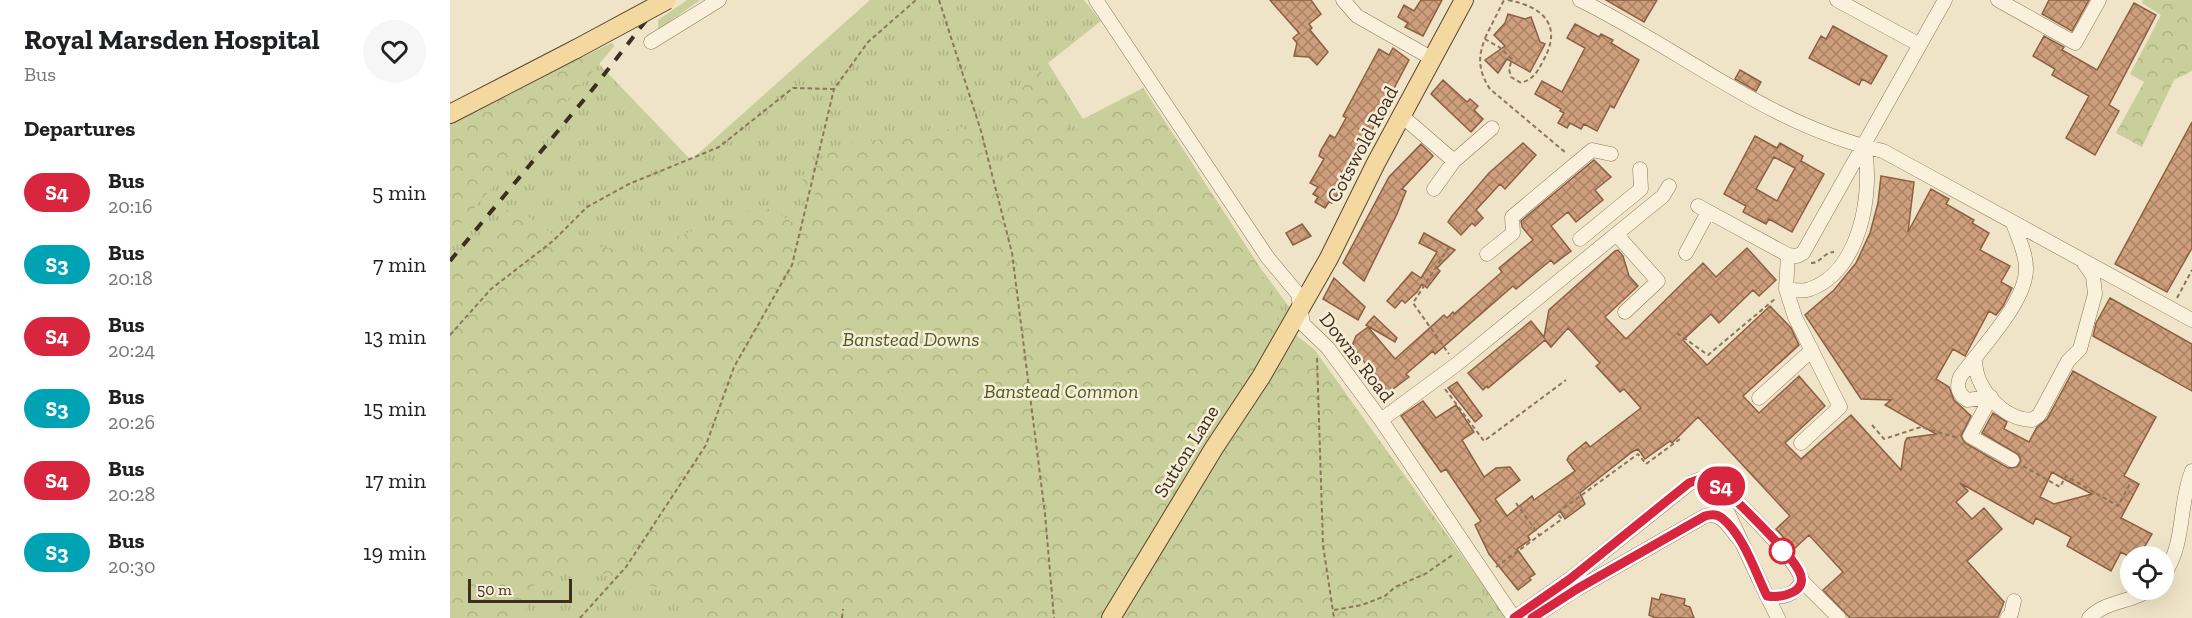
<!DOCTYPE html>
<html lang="en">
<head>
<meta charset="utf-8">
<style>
	:root { --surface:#fff; --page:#f6f6f6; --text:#202124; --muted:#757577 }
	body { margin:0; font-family:"Zilla Slab",serif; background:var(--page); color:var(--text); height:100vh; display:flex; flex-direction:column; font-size:22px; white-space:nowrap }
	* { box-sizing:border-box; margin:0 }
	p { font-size:20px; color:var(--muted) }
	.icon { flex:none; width:33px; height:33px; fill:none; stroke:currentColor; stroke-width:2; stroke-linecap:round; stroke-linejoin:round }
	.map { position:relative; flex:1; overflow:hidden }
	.drawer { display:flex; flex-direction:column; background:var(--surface); width:450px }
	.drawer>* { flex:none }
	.badge { padding:0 12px; border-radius:20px; font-size:21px; line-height:39px }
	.tools { position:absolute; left:1670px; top:546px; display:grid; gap:12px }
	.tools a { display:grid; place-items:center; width:54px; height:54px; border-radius:50%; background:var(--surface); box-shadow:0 6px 24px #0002; font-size:30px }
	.scale { position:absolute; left:18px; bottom:15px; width:104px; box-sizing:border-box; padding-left:6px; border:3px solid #3d2e20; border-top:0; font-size:16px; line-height:21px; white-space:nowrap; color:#3d2e20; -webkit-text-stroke:4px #f7eed8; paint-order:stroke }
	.map>.badge { position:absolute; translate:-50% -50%; box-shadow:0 0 0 3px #fff }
	h2 { padding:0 24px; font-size:22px; line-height:54px }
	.round { display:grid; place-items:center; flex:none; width:63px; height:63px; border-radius:32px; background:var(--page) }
	.head { display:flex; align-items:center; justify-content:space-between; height:102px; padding:0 24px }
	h1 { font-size:28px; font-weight:700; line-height:45px }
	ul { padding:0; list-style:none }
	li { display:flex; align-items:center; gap:18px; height:72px; padding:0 24px }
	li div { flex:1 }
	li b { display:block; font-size:22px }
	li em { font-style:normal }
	li .badge { min-width:66px; font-weight:700; text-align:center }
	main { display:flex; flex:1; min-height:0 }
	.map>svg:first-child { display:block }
	.grass { fill:url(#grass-tufts) }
	.forest { fill:url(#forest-crowns) }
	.building { fill:url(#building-cross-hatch); stroke:#8d5f41; stroke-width:1.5; fill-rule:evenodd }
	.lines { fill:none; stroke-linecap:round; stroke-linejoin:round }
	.minor-casing { stroke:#8d765c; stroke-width:15 }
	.major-casing { stroke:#5b4430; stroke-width:20 }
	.path { stroke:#8d765c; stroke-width:2; stroke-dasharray:4.5 3; stroke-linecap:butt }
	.minor { stroke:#faf1dc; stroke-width:14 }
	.major { stroke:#f3d9a0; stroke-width:18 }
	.rail { stroke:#3d2e20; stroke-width:4; stroke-dasharray:10 10; stroke-linecap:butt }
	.major-bridge-casing { stroke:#5b4430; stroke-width:20; stroke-linecap:butt }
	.major-bridge { stroke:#f3d9a0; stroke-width:18 }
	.line-casing { stroke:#fff; stroke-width:14 }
	.line { stroke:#d7263d; stroke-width:9 }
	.stop-dot { fill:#fff; stroke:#d7263d; stroke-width:3 }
	.labels { text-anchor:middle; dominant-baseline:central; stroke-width:5; stroke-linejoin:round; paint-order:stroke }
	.street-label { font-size:20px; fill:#3d2e20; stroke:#f7eed8 }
	.park-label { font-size:20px; font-style:italic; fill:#4d5a26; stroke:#f7eed8 }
</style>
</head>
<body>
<main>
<section class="drawer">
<div class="head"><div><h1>Royal Marsden Hospital</h1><p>Bus</p></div><a class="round"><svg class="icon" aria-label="heart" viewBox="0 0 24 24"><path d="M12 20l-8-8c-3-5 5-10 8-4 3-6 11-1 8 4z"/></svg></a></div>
<h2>Departures</h2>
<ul>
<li><span class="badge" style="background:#d7263d;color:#fff">S4</span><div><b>Bus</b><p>20:16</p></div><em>5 min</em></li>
<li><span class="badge" style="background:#00a3b4;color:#fff">S3</span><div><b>Bus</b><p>20:18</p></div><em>7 min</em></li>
<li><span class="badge" style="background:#d7263d;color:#fff">S4</span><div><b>Bus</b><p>20:24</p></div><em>13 min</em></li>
<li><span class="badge" style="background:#00a3b4;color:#fff">S3</span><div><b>Bus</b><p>20:26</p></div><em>15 min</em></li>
<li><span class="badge" style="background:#d7263d;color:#fff">S4</span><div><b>Bus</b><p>20:28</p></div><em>17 min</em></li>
<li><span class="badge" style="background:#00a3b4;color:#fff">S3</span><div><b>Bus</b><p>20:30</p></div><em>19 min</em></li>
</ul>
</section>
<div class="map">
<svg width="1742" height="618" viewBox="0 0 1742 618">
	<defs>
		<pattern id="grass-tufts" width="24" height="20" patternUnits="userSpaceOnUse" patternTransform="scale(1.5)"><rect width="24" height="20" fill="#c9cf9b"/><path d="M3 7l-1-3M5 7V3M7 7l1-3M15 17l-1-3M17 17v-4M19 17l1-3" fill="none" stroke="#aeb285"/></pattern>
		<pattern id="forest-crowns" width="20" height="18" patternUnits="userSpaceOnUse" patternTransform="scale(1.5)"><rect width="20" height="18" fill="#c9cf9b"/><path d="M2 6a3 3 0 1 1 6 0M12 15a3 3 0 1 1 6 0" fill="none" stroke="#aeb285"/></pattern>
		<pattern id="building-cross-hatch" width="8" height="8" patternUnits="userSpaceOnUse" patternTransform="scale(1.5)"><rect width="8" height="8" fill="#cf9f7d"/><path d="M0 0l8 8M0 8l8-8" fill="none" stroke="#a98266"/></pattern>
	</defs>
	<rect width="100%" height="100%" fill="#f0e4c8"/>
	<!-- grass -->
	<path class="grass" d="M420,0H634L651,21L598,63L633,119L693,88L809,266L840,308L831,324L864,349L1057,618H0V124L163,43L164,46L149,64L241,160Z"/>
	<!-- forest -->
	<path class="forest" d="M237,0H250L208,30V20Z
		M1693,0H1742V71L1724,80L1692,147L1666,133L1694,82L1680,74L1711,15L1692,3Z
		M161,43L164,46L149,64L0,236V124Z
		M590,70L621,133L693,88L809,266L830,323L849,348L864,349L1028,586L1046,618H424L400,615L391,618H246L234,594L130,568L84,585L74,618H0V279L61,205L112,241L186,252L307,207L325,210L341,222L370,201L350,177L386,146L511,127L528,136L539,176L557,170L553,99Z"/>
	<!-- building -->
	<path class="building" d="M820,0H861L871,14L859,24L862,28L860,30L878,52L867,65L859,57L844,56L847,43L843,38L849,33Z
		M971,0H992L973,36L955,27L958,23L948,17L954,5L964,11Z
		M1156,0H1207L1194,22Z
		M1599,0H1639L1622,31L1592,14Z
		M1684,3L1706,15L1659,105L1669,111L1645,155L1616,138L1639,96L1602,75L1605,69L1583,56L1594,36L1614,47L1612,50L1647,70Z
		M1058,14L1075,19L1081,17L1090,42L1095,44L1080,72L1057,59L1048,73L1035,60L1055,46L1044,35L1055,23Z
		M1125,24L1149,37L1151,34L1163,40L1161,43L1189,60L1164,108L1160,106L1147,131L1134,124L1131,129L1120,123L1117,128L1108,123L1114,113L1110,111L1111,109L1085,94L1092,81L1112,92L1135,48L1117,38Z
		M1383,26L1437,56L1421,84L1412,79L1409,85L1359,58L1371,36L1376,39Z
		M943,48L959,60L889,192L882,203L879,202L875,208L865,202L868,197L863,194L868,187L860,183L874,159L869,156L871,150L880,135L885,138L896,118L893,116L929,49L939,55Z
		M1290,70L1311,82L1306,91L1285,79Z
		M993,80L1017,102L1020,99L1028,106L1024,110L1033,119L1021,132L981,94Z
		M1742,122V248L1717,292L1665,264Z
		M1305,136L1327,148L1330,143L1353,156L1351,161L1374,174L1342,232L1319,219L1316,224L1293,212L1296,206L1274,194ZM1324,157L1345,168L1327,201L1306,189Z
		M1073,143L1086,155L1055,189L1050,184L1026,210L1033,218L1025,226L1022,223L1011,235L998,222L1002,216L1039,173Z
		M971,144L983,156L952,189L956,191L947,214L914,281L893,263L939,177Z
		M1144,160L1161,177L1145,190L1153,200L1126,222L1118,212L1101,226L1121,251L1104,264L1101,260L1066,289L1063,286L985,354L983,351L956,374L959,377L938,393L902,346L906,336L918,327L945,359L994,315L997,318L1003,312L1004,314L1052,272L1049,268L1083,240L1072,227L1071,221Z
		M1431,176L1464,182L1458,232L1481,189L1499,199L1496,204L1524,220L1522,223L1539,233L1530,250L1560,266L1551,282L1562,288L1553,306L1546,315L1539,311L1515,356L1503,349L1486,379L1499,387L1504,400L1521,416L1511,436L1515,443L1558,468L1567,467L1571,461L1569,455L1532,433L1543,413L1557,422L1554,429L1579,442L1587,427L1597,419L1623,371L1706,417L1674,476L1689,484L1671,518L1702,534L1689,556H1678L1671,552L1661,571L1617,546L1621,537L1586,518L1583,524L1510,483L1518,491L1506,502L1522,519L1534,508L1552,529L1517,561L1554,602L1548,617L1400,618L1373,590L1393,572L1359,535L1344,549L1326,529L1340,516L1248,417L1222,443L1220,441L1195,459L1188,449L1182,452L1130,493L1135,504L1115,519L1110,511L1078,536L1080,540L1067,549L1085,574L1079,578L1081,580L1068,590L1039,554L1025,525L1031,521L996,469L991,472L951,416L973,401L986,418L1006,405L1024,432L1012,440L1034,477L1046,468L1060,467L1070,480L1045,499L1057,516L1082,496L1084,500L1125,471L1117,460L1119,456L1136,442L1140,447L1191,408L1174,389L1170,392L1146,366L1150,363L1118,328L1101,347L1095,340L1038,388L1037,386L1033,390L1018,373L1081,321L1094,337L1099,310L1165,251L1168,250L1173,256L1179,276L1188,286L1155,317L1176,339L1253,263L1266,277L1297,248L1326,280L1309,296L1303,290L1269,323L1261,314L1233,340L1257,365L1320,306L1341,328L1349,345L1293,396L1309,413L1349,376L1375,406L1335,443L1351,459L1401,415L1451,470L1455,442L1457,438L1486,434L1435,405L1441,400L1411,399L1355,315L1384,290L1406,263L1420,233L1428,203ZM1602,472L1614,479L1642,494L1604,504L1590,497Z
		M852,224L861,236L843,245L836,233Z
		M974,233L1005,250L987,268L990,271L977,288L972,284L967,292L955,303L952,300L945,308L937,301L962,272L971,278L987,252L969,243Z
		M884,278L915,307L908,320L873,299Z
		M1660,298L1742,344V391L1643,336L1646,323Z
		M924,316L947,338L945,342L916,325Z
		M1007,382L1032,416L1025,422L998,388Z
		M1211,594L1235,599L1234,605L1240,607L1244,618H1205L1199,615L1202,598L1209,600Z"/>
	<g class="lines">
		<!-- minor casing -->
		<g class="minor-casing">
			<path id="minor" d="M646,0L818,258L848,294L853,324L878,348L931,420L1064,618
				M893,0L907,16L983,59
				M1130,0C1232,50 1320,126 1433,151L1742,320
				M1387,0L1470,45
				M1548,0L1625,43L1649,0
				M201,42L269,0
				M952,116L1004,161
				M984,189L1004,161L1042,128
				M1248,206L1338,255L1347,256L1353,253L1495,0
				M1166,234L1208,281L1175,312
				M1130,239L1191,189L1190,169
				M1236,253L1258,212
				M1037,254L1063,233L1062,217L1142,150L1161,154
				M1338,255L1336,289L1345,317L1390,407L1351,443
				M1336,289C1344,290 1353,292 1360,289C1410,272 1424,192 1414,146
				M1525,359C1525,388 1552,419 1582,420L1589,415L1618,361L1630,349L1645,294L1643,276L1634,263
				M1541,397L1517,400C1508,393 1506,387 1510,377C1529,350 1577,302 1576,268C1576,252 1568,238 1563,223
				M1541,397L1520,436L1562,460
				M1309,398L1362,350
				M931,420L1007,364L1213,196L1219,186
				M1261,486L1269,494L1317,596C1333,598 1344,596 1352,581
				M1713,576C1736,544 1728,505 1742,471
				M1317,596L1328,618
				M1064,618L1120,579L1240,483L1256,477L1267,481C1286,502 1347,557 1352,581L1389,618
				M1082,618L1127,589L1255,516C1272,512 1278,526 1288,538
				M1557,618L1561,614L1564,601
				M1639,618C1657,600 1680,603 1699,590"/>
		</g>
		<!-- major casing -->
		<g class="major-casing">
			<path id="major" d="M0,114L126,49
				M661,618L764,448L811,377L879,258L926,163L1014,0"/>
		</g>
		<!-- path -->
		<path class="path" d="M489,0L531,131L562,253L595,514L604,618
			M1058,0C1094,7 1113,26 1093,61C1087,73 1083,79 1071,83L1061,77L1059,69L1062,59L1049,47L1035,39C1027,58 1029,72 1040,89L1116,153
			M1035,38L1054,0
			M999,247L963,303L999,354
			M1361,263C1371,263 1374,252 1384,252
			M1727,298L1742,270
			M1227,333L1258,355L1326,298
			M0,335L41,289L103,241L137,207L179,184L269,147L343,88L384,89
			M867,358L873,545L884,618
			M995,389L1034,441L1116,380
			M1422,425L1434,439L1471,427L1508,438
			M1573,466L1610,487L1616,476L1668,506L1682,480
			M1066,503L1089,535
			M1046,567L1112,519L1107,513L1188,454L1196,464L1230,439
			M884,610L912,605L935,596L945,587L975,574L1004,554
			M130,618L176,567L256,445L284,367L342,265L384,89L418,42L466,0
			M392,618L393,609"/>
		<!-- minor -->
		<use href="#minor" class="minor"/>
		<!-- major -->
		<use href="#major" class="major"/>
		<!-- rail -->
		<path class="rail" d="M0,261L142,90L212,0"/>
		<!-- major-bridge casing -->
		<g class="major-bridge-casing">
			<path id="major-bridge" d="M126,49L217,0"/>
		</g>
		<!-- major-bridge -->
		<use href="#major-bridge" class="major-bridge"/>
	</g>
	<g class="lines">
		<!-- line casing -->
		<g class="line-casing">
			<path id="line" d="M1064,618L1120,579L1239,483L1256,477L1267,481C1288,504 1336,547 1349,571C1360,592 1332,598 1317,596C1305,572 1294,536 1272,518C1267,514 1261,514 1255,516L1127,589L1082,618"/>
		</g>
		<!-- line -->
		<use href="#line" class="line"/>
	</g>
	<!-- markers -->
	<circle class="stop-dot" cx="1332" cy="551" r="12"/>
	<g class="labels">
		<!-- street labels -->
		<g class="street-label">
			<text transform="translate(912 144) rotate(-62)">Cotswold Road</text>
			<text transform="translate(907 357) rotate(52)">Downs Road</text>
			<text transform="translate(736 451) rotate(-58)">Sutton Lane</text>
		</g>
		<!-- park labels -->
		<g class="park-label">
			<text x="461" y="339">Banstead Downs</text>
			<text x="611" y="391">Banstead Common</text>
		</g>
	</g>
</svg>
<div class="tools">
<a><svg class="icon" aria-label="locate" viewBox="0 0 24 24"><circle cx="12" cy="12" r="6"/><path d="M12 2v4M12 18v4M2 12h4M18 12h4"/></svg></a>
</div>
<div class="scale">50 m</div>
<b class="badge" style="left:1271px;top:486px;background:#d7263d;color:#fff">S4</b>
</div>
</main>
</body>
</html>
